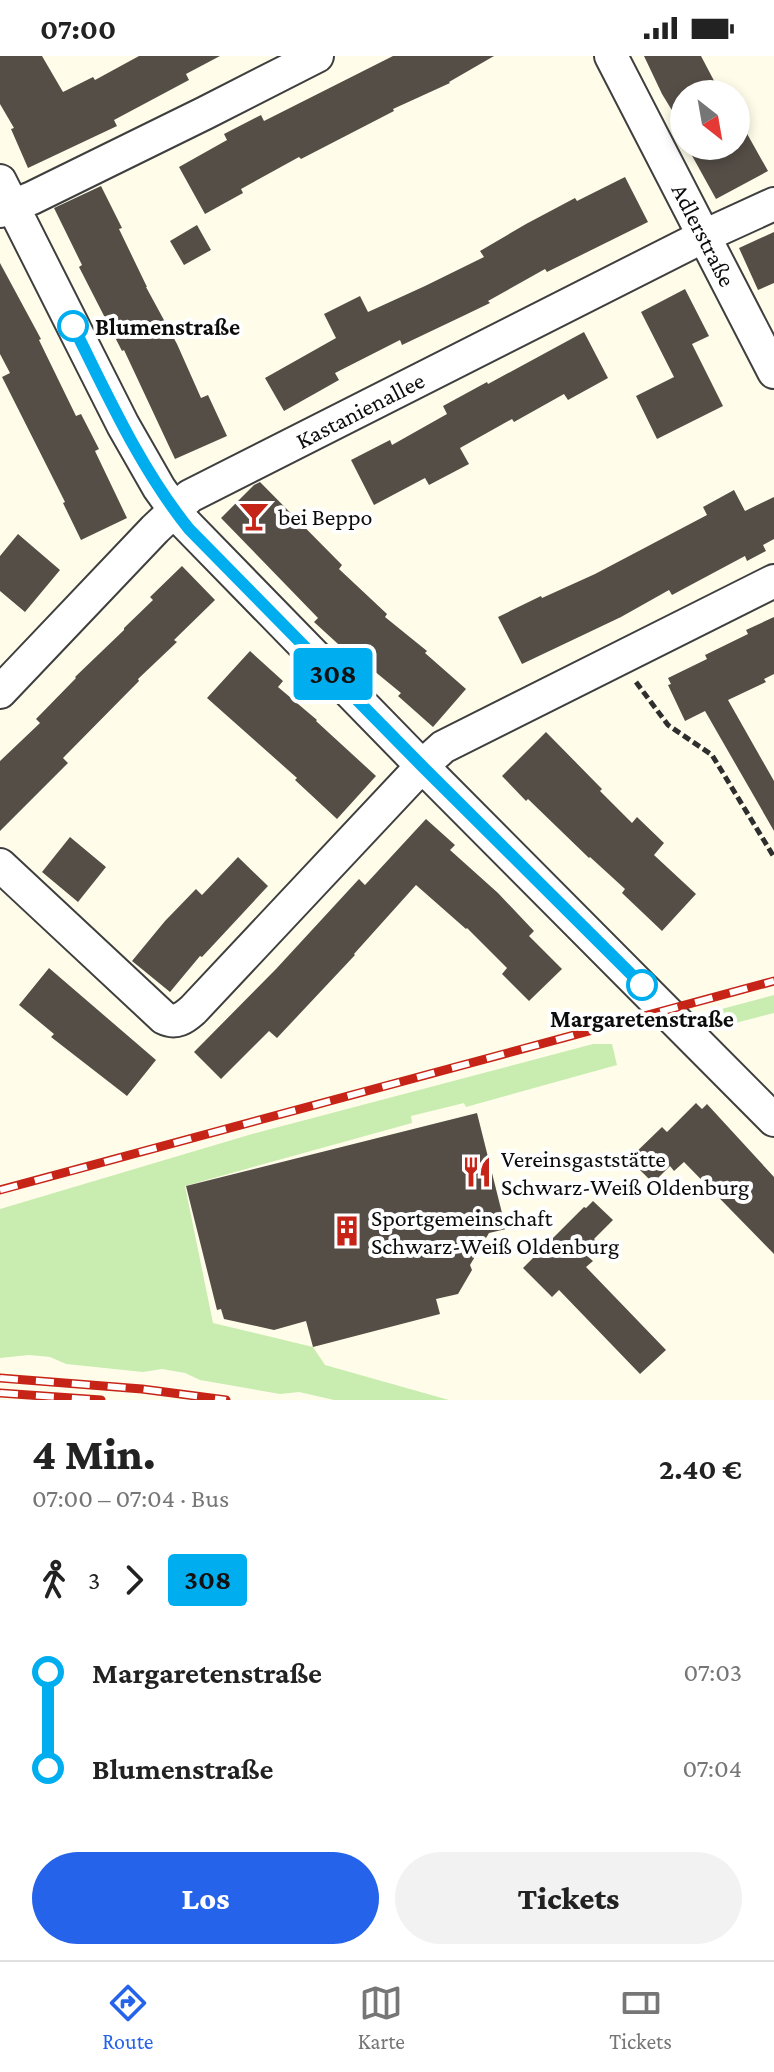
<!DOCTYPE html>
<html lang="de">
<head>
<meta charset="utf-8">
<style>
	:root { --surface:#fff; --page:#f2f2f2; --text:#222; --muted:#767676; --line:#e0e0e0; --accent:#2563eb }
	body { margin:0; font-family:"Crimson Pro",serif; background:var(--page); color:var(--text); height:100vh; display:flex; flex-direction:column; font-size:30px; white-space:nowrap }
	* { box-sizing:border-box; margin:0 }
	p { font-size:26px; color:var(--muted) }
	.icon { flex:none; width:44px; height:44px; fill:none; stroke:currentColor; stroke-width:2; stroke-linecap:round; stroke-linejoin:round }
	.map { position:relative; height:1344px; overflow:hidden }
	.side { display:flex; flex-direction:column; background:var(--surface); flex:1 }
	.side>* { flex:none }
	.badge { padding:0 16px; border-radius:6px; font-size:28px; line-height:52px }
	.needle { width:52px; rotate:149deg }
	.fabs { position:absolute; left:670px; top:24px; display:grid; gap:16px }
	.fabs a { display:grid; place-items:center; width:80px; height:80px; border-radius:50%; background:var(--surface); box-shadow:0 4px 12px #0003; font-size:40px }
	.map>.badge { position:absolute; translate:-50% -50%; box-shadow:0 0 0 4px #fff }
	.legs { display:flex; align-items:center; gap:12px; height:88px; padding:0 32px; font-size:26px }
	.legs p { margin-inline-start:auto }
	.head { display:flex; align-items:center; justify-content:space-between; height:136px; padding:0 32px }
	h1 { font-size:44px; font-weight:800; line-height:60px }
	.cta { display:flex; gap:16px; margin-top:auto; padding:16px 32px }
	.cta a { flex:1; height:92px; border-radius:48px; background:var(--accent); color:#fff; font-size:32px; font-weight:800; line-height:92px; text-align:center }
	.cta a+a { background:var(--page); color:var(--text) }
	ul { padding:0 32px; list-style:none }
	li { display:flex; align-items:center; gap:28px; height:96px; font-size:30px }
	li i { display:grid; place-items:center; width:12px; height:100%; margin:0 10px; background:currentColor }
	li i::after { content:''; width:20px; height:20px; margin:-10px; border:6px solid; border-radius:50%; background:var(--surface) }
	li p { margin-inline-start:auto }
	li:first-child i { background:linear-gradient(#0000 50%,currentColor 0) }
	li:last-child i { background:linear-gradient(currentColor 50%,#0000 0) }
	.status { display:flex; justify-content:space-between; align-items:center; height:56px; padding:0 40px; background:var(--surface); direction:ltr }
	.status svg { height:22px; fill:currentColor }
	.tab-bar { display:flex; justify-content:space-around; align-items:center; height:112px; border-top:2px solid var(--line); background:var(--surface); font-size:22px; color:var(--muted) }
	.tab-bar a { display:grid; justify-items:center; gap:4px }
	.tab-bar .active { color:var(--accent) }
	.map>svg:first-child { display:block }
	.green { fill:#c9edb0 }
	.building { fill:#554e47 }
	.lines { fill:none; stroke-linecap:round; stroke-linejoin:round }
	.street-casing { stroke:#3f3f3f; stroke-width:36 }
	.path { stroke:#2e2e2e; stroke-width:5; stroke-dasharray:8 4; stroke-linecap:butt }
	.street { stroke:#fff; stroke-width:32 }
	.rail-casing { stroke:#c72418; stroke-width:9 }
	.rail { stroke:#fff; stroke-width:6; stroke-dasharray:18; stroke-linecap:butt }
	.line-1-casing { stroke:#fff; stroke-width:18 }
	.line-1 { stroke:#00aeef; stroke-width:12 }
	.stop-1-dot { fill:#fff; stroke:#00aeef; stroke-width:4 }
	.labels { text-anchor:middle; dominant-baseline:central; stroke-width:8; stroke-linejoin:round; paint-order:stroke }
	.street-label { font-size:24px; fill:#0c0c0c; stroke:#fff }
	.stop-label { font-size:24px; font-weight:bold; fill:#0c0c0c; stroke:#fff; text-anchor:start }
	.poi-label { font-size:24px; fill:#0c0c0c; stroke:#fff; text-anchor:start }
</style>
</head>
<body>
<div class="status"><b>07:00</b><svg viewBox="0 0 49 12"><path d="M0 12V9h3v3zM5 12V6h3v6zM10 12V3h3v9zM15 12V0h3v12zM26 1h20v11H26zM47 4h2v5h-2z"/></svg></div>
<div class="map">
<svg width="774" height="1344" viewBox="0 0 774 1344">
	<rect width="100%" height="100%" fill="#fffdea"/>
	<!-- green -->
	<path class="green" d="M774,939V957L724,970L714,955Z
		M593,988H612L617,1009L466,1051L464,1047L411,1060L412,1067L185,1130L213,1267L313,1291L325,1309L449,1344H334L299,1336L280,1338L200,1324L185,1317L162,1313L143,1316L66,1308L50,1301L29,1299L0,1302V1153L252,1078Z"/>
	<!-- building -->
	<path class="building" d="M0,0H42L63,36L93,21L95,24L139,0H220L186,18L189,24L114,64L117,70L28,112L11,73L14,72L0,48Z
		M393,0H494L449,26L450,27L393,53L394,55L301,103L299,101L241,133L243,137L205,158L179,111L227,84L224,78L261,59L264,65Z
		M644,0H701L721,38H684V74L662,38Z
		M736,58L768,115L716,143L690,96L701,90H736Z
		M625,121L648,166L547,216L545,213L488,245L490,247L463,260L402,289L400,284L335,317L339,324L284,355L265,322L336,282L324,258L360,240L368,256L425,230L484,201L480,195L526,168L575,142L577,145Z
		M101,130L122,172L119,173L147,231H146L177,288L201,342L208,339L227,380L175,403L124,294L122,295L79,211L82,209L54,152Z
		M197,169L211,194L184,209L170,185Z
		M774,176V227L758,234L739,192Z
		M0,207L41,283L39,284L76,360L81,358L99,393L95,395L127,462L81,484L63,447L65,446L2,321L10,317L0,298Z
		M685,233L709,280L692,288L723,350L657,383L636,340L674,321L641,256Z
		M584,276L608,322L568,344L564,338L514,366L512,363L460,392L469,408L429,429L425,422L374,449L351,404L390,384L392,389L447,358L443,350L487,326L488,328Z
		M260,426L342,509L339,513L387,558L385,561L427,595L425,597L466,633L433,671L398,640L401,637L351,596L349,598L314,566L318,562L221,462L254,429Z
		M734,434L745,455L774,441V483L763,489L766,495L747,505L745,500L672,539L669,534L621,561L522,608L498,561L541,540L542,542L595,518L707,459L703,451Z
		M18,478L60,514L25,556L0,535V500Z
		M182,510L215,544L174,584L177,586L138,623L139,625L63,702L68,707L0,775V705L40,667L36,663L76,622L75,621L124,574V572L153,544L150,541Z
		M774,561V618L764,623L766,626L728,644L774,725V775L705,655L685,665L668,629L671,628L668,622L707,603L705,599L748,578L746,574Z
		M250,595L283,625L278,631L317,664L316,665L376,720L337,763L295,724L297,722L207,642Z
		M546,676L602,733L600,735L632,767L637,761L664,787L654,799L696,838L662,875L622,837L625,833L590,801L589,802L528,743L526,745L502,720Z
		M426,763L455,789L450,794L498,837L534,875L529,880L562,913L529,945L502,918L507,912L467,872L466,873L416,829L354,898L355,899L277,982L269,975L221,1023L194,996L276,913L359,823L365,829Z
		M70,781L106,811L78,846L42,816Z
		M238,801L268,830L202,901L200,900L170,936L132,905L165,865L196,833L202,839Z
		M49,912L156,1004L127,1040L51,981L54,978L19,949Z
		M696,1047L702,1053L707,1048L774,1121V1198L684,1106L674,1115L670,1110L653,1127L629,1103L662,1071L667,1076Z
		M477,1057L506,1173L489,1177L470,1209L472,1214L458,1238L436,1243L440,1258L313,1291L306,1265L274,1274L224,1263L221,1253L217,1254L186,1130Z
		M593,1145L613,1164L594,1183L598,1187L586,1199L593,1205L586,1211L666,1294L640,1318L559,1234L552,1241L523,1212L584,1151L586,1152Z"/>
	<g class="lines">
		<!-- street casing -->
		<g class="street-casing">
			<path id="street" d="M611,0L774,316
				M0,125L123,369L159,432L182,464L422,710L774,1064
				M0,155L32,142L205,57L317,0
				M0,636L155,473L190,440L704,180L774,148
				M0,809L164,962C176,968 184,962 193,954L422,710L443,691L774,525"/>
		</g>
		<!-- path -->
		<path class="path" d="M636,626L668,669L712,699L774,801"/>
		<!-- street -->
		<use href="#street" class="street"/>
		<!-- rail casing -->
		<g class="rail-casing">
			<path id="rail" d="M0,1134L774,925
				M0,1322L142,1333L226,1344
				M0,1337L101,1344"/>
		</g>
		<!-- rail -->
		<use href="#rail" class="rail"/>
	</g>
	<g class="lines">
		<!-- line-1 casing -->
		<g class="line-1-casing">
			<path id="line-1" d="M73,270C108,340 140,412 189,473L422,710L642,929"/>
		</g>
		<!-- line-1 -->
		<use href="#line-1" class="line-1"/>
	</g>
	<!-- icons -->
	<defs>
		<g id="bar-bare" transform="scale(2.4)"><path d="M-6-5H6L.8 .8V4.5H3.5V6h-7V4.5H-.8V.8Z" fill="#c72418" stroke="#fff" stroke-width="2.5" paint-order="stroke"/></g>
		<g id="restaurant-bare" transform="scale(2.4)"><path d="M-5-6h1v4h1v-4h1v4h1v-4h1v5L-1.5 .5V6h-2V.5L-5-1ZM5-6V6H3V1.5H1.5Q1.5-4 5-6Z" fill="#c72418" stroke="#fff" stroke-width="2.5" paint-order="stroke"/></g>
		<g id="building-bare" transform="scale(2.4)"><path d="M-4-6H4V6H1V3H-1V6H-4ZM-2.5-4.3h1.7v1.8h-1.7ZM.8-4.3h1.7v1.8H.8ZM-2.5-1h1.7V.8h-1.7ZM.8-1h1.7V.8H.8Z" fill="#c72418" stroke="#fff" stroke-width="2.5" paint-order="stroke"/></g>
	</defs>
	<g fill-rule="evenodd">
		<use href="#bar-bare" x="254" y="460"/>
		<use href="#restaurant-bare" x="477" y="1116"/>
		<use href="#building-bare" x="347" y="1175"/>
	</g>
	<!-- markers -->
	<g class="stop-1-dot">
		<circle cx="73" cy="270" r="14"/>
		<circle cx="642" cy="929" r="14"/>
	</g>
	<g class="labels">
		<!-- street labels -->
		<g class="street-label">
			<text transform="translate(704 179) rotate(63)">Adlerstraße</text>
			<text transform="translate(360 354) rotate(-27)">Kastanienallee</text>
		</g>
		<!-- stop labels -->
		<g class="stop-label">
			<text x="95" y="270">Blumenstraße</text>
			<text x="642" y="962" text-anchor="middle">Margaretenstraße</text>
		</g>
		<!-- poi labels -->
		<g class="poi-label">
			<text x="278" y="460">bei Beppo</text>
			<text x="501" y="1102">Vereinsgaststätte<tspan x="501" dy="28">Schwarz-Weiß Oldenburg</tspan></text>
			<text x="371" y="1161">Sportgemeinschaft<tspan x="371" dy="28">Schwarz-Weiß Oldenburg</tspan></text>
		</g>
	</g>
</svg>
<div class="fabs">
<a><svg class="needle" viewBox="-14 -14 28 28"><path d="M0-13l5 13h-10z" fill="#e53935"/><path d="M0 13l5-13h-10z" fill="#767676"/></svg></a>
</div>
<b class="badge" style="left:333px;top:618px;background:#00aeef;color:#111">308</b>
</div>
<section class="side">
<div class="head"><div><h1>4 Min.</h1><p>07:00 – 07:04 · Bus</p></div><b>2.40 €</b></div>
<div class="legs"><svg class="icon" aria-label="walk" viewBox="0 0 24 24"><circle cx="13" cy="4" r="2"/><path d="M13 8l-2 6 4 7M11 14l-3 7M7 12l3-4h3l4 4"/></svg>3<svg class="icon" aria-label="forward" viewBox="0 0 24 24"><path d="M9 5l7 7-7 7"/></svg><b class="badge" style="background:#00aeef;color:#111">308</b></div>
<ul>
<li><i style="color:#00aeef"></i><b>Margaretenstraße</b><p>07:03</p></li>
<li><i style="color:#00aeef"></i><b>Blumenstraße</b><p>07:04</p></li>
</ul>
<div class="cta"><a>Los</a><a>Tickets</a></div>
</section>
<nav class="tab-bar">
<a class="active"><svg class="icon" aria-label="directions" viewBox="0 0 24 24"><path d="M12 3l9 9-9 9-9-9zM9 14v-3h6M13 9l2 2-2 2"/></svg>Route</a>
<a><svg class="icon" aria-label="map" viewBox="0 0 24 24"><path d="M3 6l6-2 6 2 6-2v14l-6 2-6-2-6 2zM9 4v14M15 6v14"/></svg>Karte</a>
<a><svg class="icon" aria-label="tickets" viewBox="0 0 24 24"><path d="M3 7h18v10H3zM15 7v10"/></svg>Tickets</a>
</nav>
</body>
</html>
